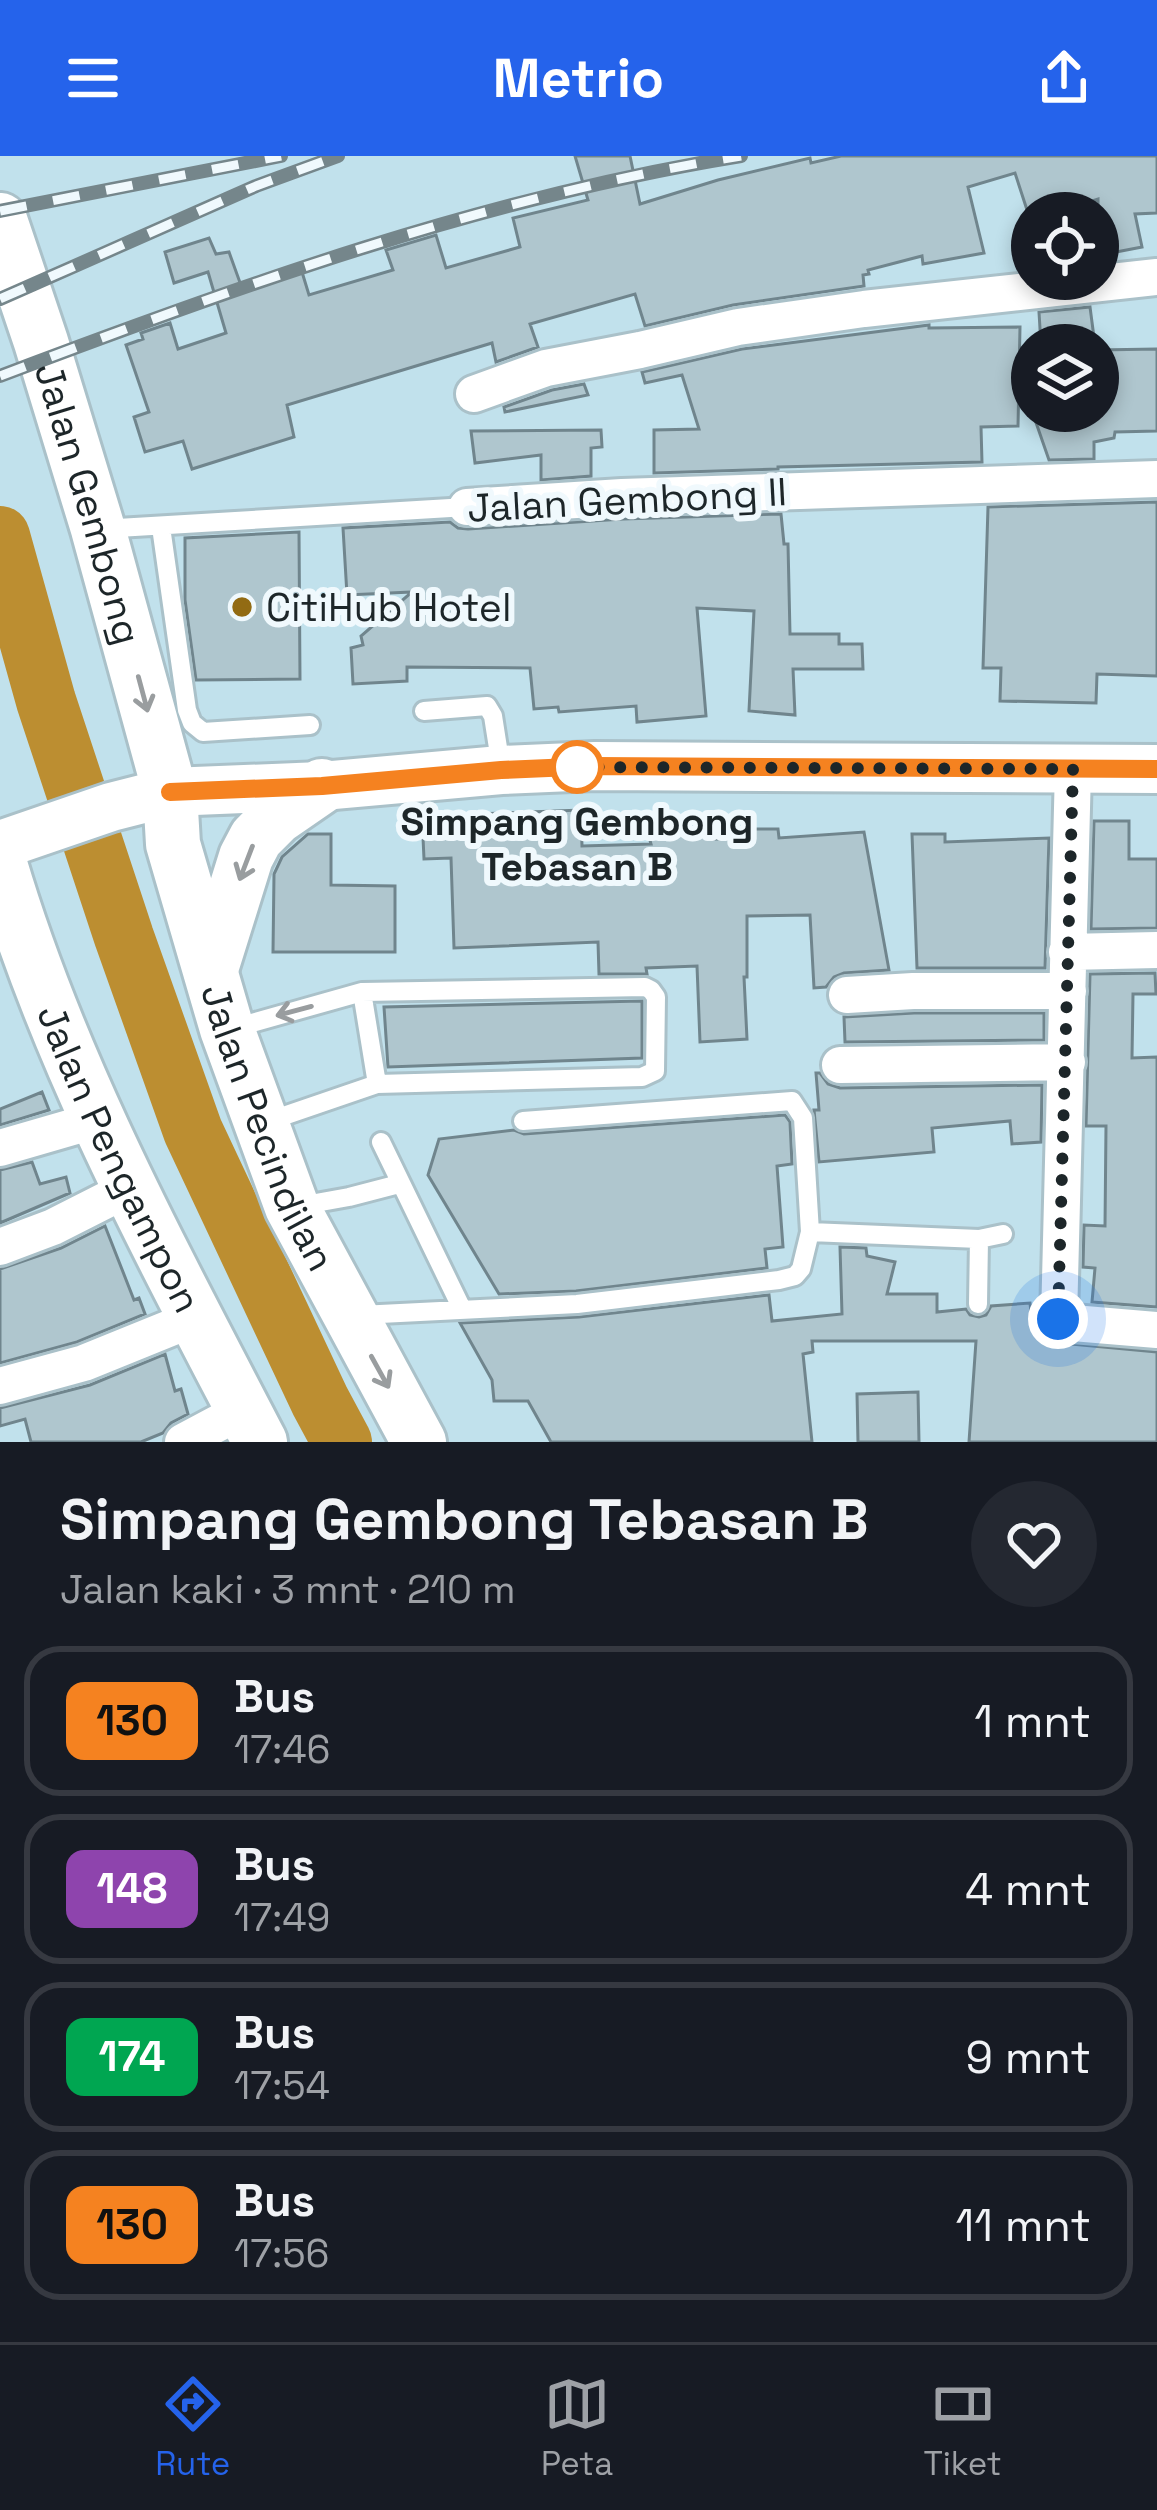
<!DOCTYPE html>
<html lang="id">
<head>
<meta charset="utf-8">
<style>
	:root { --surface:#171b24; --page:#242831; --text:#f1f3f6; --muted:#9ea1a6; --line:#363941; --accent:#2563eb }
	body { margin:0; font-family:"Space Grotesk",sans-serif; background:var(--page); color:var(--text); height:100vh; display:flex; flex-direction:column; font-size:45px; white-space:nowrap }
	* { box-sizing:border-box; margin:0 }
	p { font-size:39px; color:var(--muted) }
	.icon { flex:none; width:66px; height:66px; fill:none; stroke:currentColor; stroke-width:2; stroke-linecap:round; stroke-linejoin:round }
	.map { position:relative; height:1286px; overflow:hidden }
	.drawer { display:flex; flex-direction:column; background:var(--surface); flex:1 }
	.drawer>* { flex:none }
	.badge { padding:0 24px; border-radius:18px; font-size:42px; line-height:78px }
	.tools { position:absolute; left:1011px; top:36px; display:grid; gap:24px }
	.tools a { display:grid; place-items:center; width:108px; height:108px; border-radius:50%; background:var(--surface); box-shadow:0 6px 18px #0003; font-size:60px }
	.you { position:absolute; width:60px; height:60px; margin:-30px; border:9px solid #fff; border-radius:50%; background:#1a73e8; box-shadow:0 0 0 18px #1a73e833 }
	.map>.badge { position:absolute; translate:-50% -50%; box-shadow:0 0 0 6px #fff }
	.round { display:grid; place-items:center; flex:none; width:126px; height:126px; border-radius:63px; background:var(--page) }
	.summary { display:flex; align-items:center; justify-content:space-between; height:204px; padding:0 60px }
	h1 { font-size:57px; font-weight:600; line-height:90px }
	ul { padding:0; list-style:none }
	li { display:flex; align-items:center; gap:36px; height:150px; margin:0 24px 18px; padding:0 36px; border:6px solid var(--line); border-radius:36px }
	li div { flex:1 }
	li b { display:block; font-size:45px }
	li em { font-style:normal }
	li .badge { min-width:132px; font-weight:700; text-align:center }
	header { display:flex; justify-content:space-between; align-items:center; height:156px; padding:0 60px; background:var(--accent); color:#fff; font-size:54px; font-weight:600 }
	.tab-bar { display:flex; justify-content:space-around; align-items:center; height:168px; border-top:3px solid var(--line); background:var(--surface); font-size:33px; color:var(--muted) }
	.tab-bar a { display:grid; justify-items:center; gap:6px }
	.tab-bar .active { color:var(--accent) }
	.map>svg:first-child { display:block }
	.built { fill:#c1e1ec; fill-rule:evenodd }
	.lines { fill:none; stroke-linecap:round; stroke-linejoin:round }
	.river { stroke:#bc8e31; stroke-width:60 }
	.building { fill:#afc6ce; stroke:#70858d; stroke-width:3 }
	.service-casing { stroke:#aac1c9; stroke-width:24 }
	.minor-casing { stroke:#aac1c9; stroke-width:42 }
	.tertiary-casing { stroke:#aac1c9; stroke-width:54 }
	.secondary-casing { stroke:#aac1c9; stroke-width:60 }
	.service { stroke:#fff; stroke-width:18 }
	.minor { stroke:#fff; stroke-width:36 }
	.tertiary { stroke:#fff; stroke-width:48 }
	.secondary { stroke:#fff; stroke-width:54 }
	.rail-casing { stroke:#75868b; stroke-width:14 }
	.rail { stroke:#f0f9fd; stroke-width:9; stroke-dasharray:27; stroke-linecap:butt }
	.oneway { stroke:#999d9f }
	.line-casing { stroke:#fff; stroke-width:27 }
	.line { stroke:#f58220; stroke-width:18 }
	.walk { stroke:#1d2629; stroke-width:12; stroke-dasharray:0 21.6 }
	.poi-dot { fill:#926b13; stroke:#f0f9fd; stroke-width:4.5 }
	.stop-dot { fill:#fff; stroke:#f58220; stroke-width:6 }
	.labels { text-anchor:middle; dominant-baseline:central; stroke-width:12; stroke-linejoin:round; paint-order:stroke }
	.street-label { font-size:39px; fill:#1d2629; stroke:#f0f9fd }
	.poi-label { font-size:39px; fill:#1d2629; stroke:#f0f9fd; text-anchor:start }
	.stop-label { font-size:39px; font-weight:bold; fill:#1d2629; stroke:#f0f9fd }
</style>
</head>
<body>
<header><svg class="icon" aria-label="menu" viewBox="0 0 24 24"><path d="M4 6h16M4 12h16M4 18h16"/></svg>Metrio<svg class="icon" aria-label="share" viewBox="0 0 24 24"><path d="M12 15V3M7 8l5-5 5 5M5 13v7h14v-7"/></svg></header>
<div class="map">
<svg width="1157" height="1286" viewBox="0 0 1157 1286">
	<rect width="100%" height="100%" fill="#d7eff7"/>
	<!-- built -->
	<path class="built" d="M0,0H1157V1286H0ZM1032,57H1098V123H1032ZM1032,189H1098V255H1032Z"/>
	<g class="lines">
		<!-- river -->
		<path class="river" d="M0,380L46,545L124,781L193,975L320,1245L342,1286"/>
	</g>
	<!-- building -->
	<path class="building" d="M575,0H630L640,48L718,24L810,2L811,7L841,0H1157V57L1135,58L1142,91L1111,97L1107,77L1098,78V43L1054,57H1028L1015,17L968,31L984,97L923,108L922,100L868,114L869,118L863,119L864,130L733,149L645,170L635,138L530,168L538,191L496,206L492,187L287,249L294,281L192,313L183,285L145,296L134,261L149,256L126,189L143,183L141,177L170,167L178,193L226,177L208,116L174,127L165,96L209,82L216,98L229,96L243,135L302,116L309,139L393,114L386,94L436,79L446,112L520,91L513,62L588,44Z
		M1090,151L1095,189H1041L1039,156Z
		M929,169V172L1020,171L1018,270L981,271L982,306L778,311V313L654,317V274L699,273L682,219L645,227L642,216L742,193Z
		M1157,193V275L1115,276L1114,282L1094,286V303L1049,304L1032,255H1098V194Z
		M584,228L588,239L505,256L504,251L552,234Z
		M601,274L602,291L591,292V320L541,324V299L475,307L471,275Z
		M1157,346V520L1097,518L1096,547L1000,545L1001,512H983L988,351Z
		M781,358L784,388H788L790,478H839V488H862L863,513H793L795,559L749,555L754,455L697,452L706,560L637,566L636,550L559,556L558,551L534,553L530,512L407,511V525L353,528L351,492L363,489L361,480L412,436L347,439L343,372L450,366L458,372L468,373L623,363Z
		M299,376L300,523L196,524L185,444V382Z
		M581,654L582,690L651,688L645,666L679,664L680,679L715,678V683H743V676H749V673H778L779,682L864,676L889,814L844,817L834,821L826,831L814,832L810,759L747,760V821H744L747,883L700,886L697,810L646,812L647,818H599L598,786L454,792L451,702L424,703L422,660Z
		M1094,665H1129V703H1157V772L1091,773Z
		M308,678H331V729L395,730V796H273L274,718L282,701Z
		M912,678H945V686L1049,682L1045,812H917Z
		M1155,817L1156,838H1133L1132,902L1157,901V1151L1092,1146L1095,1112L1083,1111L1084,1069L1105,1070L1106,970H1086L1090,818Z
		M642,845V902L388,911L384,851Z
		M914,857H1044V884L845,886L844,861Z
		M816,917H820L828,928L840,932L1042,929L1041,986L1012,988L1010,965L932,972L934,996L819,1006L814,954H819Z
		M42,936L49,954L0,969V953Z
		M785,959L790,966L792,1008L777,1010L783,1091L765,1093L767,1112L576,1135L499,1138L428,1019L439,983L514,974L524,978Z
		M32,1006L40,1028L66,1021L70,1037L0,1067V1014Z
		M105,1070L134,1144L139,1142L145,1158L77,1186L0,1207V1113L61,1092Z
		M840,1091L866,1092L867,1100L895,1106L887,1138H937V1156L966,1153L970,1159L979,1161L986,1159L991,1150L1030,1147L1033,1175H1040L1050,1186L1157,1196V1286H969L976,1185H812L813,1196L803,1198L812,1286H551L528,1245H494L492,1224L460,1167L579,1161L769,1139L772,1165L842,1158Z
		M165,1198L175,1235L181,1233L188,1258L171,1267L163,1277L141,1286H31L25,1263L0,1270V1252L90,1229Z
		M918,1236L919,1286H858L857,1238Z"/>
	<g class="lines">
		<!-- service casing -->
		<g class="service-casing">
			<path id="service" d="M161,371L187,554L192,567L203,576L310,569
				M101,373L467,351
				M424,555L487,550L493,560L501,611
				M362,836L377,928
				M234,872L362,836L645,831L651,834L656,841L655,915L642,921L377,928L266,966
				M381,986L462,1153
				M299,1050L349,1041L399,1028
				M810,1076L979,1083L1003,1078
				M978,1148L979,1083
				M360,1159L577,1148L779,1124L795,1120L801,1113L810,1076L803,962L792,945L523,965"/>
		</g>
		<!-- minor casing -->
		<g class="minor-casing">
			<path id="minor" d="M474,238L546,212L640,194L738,171L864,153L1157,121
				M467,351L622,341L1157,323
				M1073,613L1059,1163L1061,1166L1157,1174
				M1067,796L1157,794
				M847,839L913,835H1068
				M840,909L1067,906
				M0,992L100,963
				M0,1091L53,1071L128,1033
				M0,1230L84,1207L195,1162
				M183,1286L243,1254"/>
		</g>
		<!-- tertiary casing -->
		<g class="tertiary-casing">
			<path id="tertiary" d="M0,689L111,651L170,636L322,630L501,614L595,610L1157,613"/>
		</g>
		<!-- secondary casing -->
		<g class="secondary-casing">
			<g id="secondary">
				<path id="s1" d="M0,64L41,186L98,373L170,636L173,688L227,873L292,1051L419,1286"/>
				<path id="s2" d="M0,708C60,911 163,1099 260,1286"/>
				<path d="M211,813L246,701L256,682L277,661L322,630"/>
			</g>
		</g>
		<!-- service -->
		<use href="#service" class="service"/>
		<!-- minor -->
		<use href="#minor" class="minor"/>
		<!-- tertiary -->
		<use href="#tertiary" class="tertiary"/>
		<!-- secondary -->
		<use href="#secondary" class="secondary"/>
		<!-- rail casing -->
		<g class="rail-casing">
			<path id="rail" d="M0,55L281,0
				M0,143L256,30L338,0
				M0,220C241,129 486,41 741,0"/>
		</g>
		<!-- rail -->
		<use href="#rail" class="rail"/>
	</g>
	<!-- one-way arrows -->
	<defs><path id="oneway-shaft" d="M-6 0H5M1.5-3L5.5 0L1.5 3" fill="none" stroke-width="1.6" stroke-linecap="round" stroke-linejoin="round" transform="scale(3)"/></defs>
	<g class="oneway">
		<use href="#oneway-shaft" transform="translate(143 538) rotate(75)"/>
		<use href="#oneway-shaft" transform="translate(246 707) rotate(111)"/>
		<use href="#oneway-shaft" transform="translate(294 855) rotate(165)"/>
		<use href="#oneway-shaft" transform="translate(380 1216) rotate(61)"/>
	</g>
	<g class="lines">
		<!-- line casing -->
		<g class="line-casing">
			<path id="line" d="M170,636L322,630L501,614L595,610L1157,613"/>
		</g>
		<!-- line -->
		<use href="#line" class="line"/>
		<!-- walk -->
		<path class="walk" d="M577,611L1073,613L1058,1163"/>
	</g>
	<!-- markers -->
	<circle class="poi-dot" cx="242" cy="451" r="12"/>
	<circle class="stop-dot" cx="577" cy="611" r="24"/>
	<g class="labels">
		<!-- street labels -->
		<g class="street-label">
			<text transform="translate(627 344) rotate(-3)">Jalan Gembong II</text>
			<text stroke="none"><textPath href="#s1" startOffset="297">Jalan Gembong</textPath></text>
			<text stroke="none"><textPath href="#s1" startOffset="948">Jalan Pecindilan</textPath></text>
			<text stroke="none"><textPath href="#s2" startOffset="318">Jalan Pengampon</textPath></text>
		</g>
		<!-- poi labels -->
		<g class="poi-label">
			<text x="266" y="451">CitiHub Hotel</text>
		</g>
		<!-- stop labels -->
		<g class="stop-label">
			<text x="577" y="665">Simpang Gembong<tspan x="577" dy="45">Tebasan B</tspan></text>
		</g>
	</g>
</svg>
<div class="tools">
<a><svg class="icon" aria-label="locate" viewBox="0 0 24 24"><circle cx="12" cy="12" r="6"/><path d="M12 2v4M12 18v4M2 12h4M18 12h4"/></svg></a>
<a><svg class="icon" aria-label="layers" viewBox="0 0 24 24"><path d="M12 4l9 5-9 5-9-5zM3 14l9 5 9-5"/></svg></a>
</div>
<div class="you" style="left:1058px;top:1163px"></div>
</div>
<section class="drawer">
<div class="summary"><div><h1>Simpang Gembong Tebasan B</h1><p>Jalan kaki · 3 mnt · 210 m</p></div><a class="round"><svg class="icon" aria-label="heart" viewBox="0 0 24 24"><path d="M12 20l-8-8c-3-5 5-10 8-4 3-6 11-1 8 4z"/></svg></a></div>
<ul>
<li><span class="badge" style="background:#f58220;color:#111">130</span><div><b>Bus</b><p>17:46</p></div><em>1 mnt</em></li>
<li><span class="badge" style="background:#8e44ad;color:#fff">148</span><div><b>Bus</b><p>17:49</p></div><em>4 mnt</em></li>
<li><span class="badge" style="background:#00a651;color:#fff">174</span><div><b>Bus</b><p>17:54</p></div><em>9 mnt</em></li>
<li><span class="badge" style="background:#f58220;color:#111">130</span><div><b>Bus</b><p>17:56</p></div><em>11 mnt</em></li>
</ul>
</section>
<nav class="tab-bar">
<a class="active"><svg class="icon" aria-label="directions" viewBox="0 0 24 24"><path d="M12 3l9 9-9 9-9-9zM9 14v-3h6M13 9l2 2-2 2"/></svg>Rute</a>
<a><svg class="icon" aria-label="map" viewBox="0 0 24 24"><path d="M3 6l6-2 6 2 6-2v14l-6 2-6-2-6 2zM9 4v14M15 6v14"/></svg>Peta</a>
<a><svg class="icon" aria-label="tickets" viewBox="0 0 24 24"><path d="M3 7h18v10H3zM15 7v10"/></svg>Tiket</a>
</nav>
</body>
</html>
